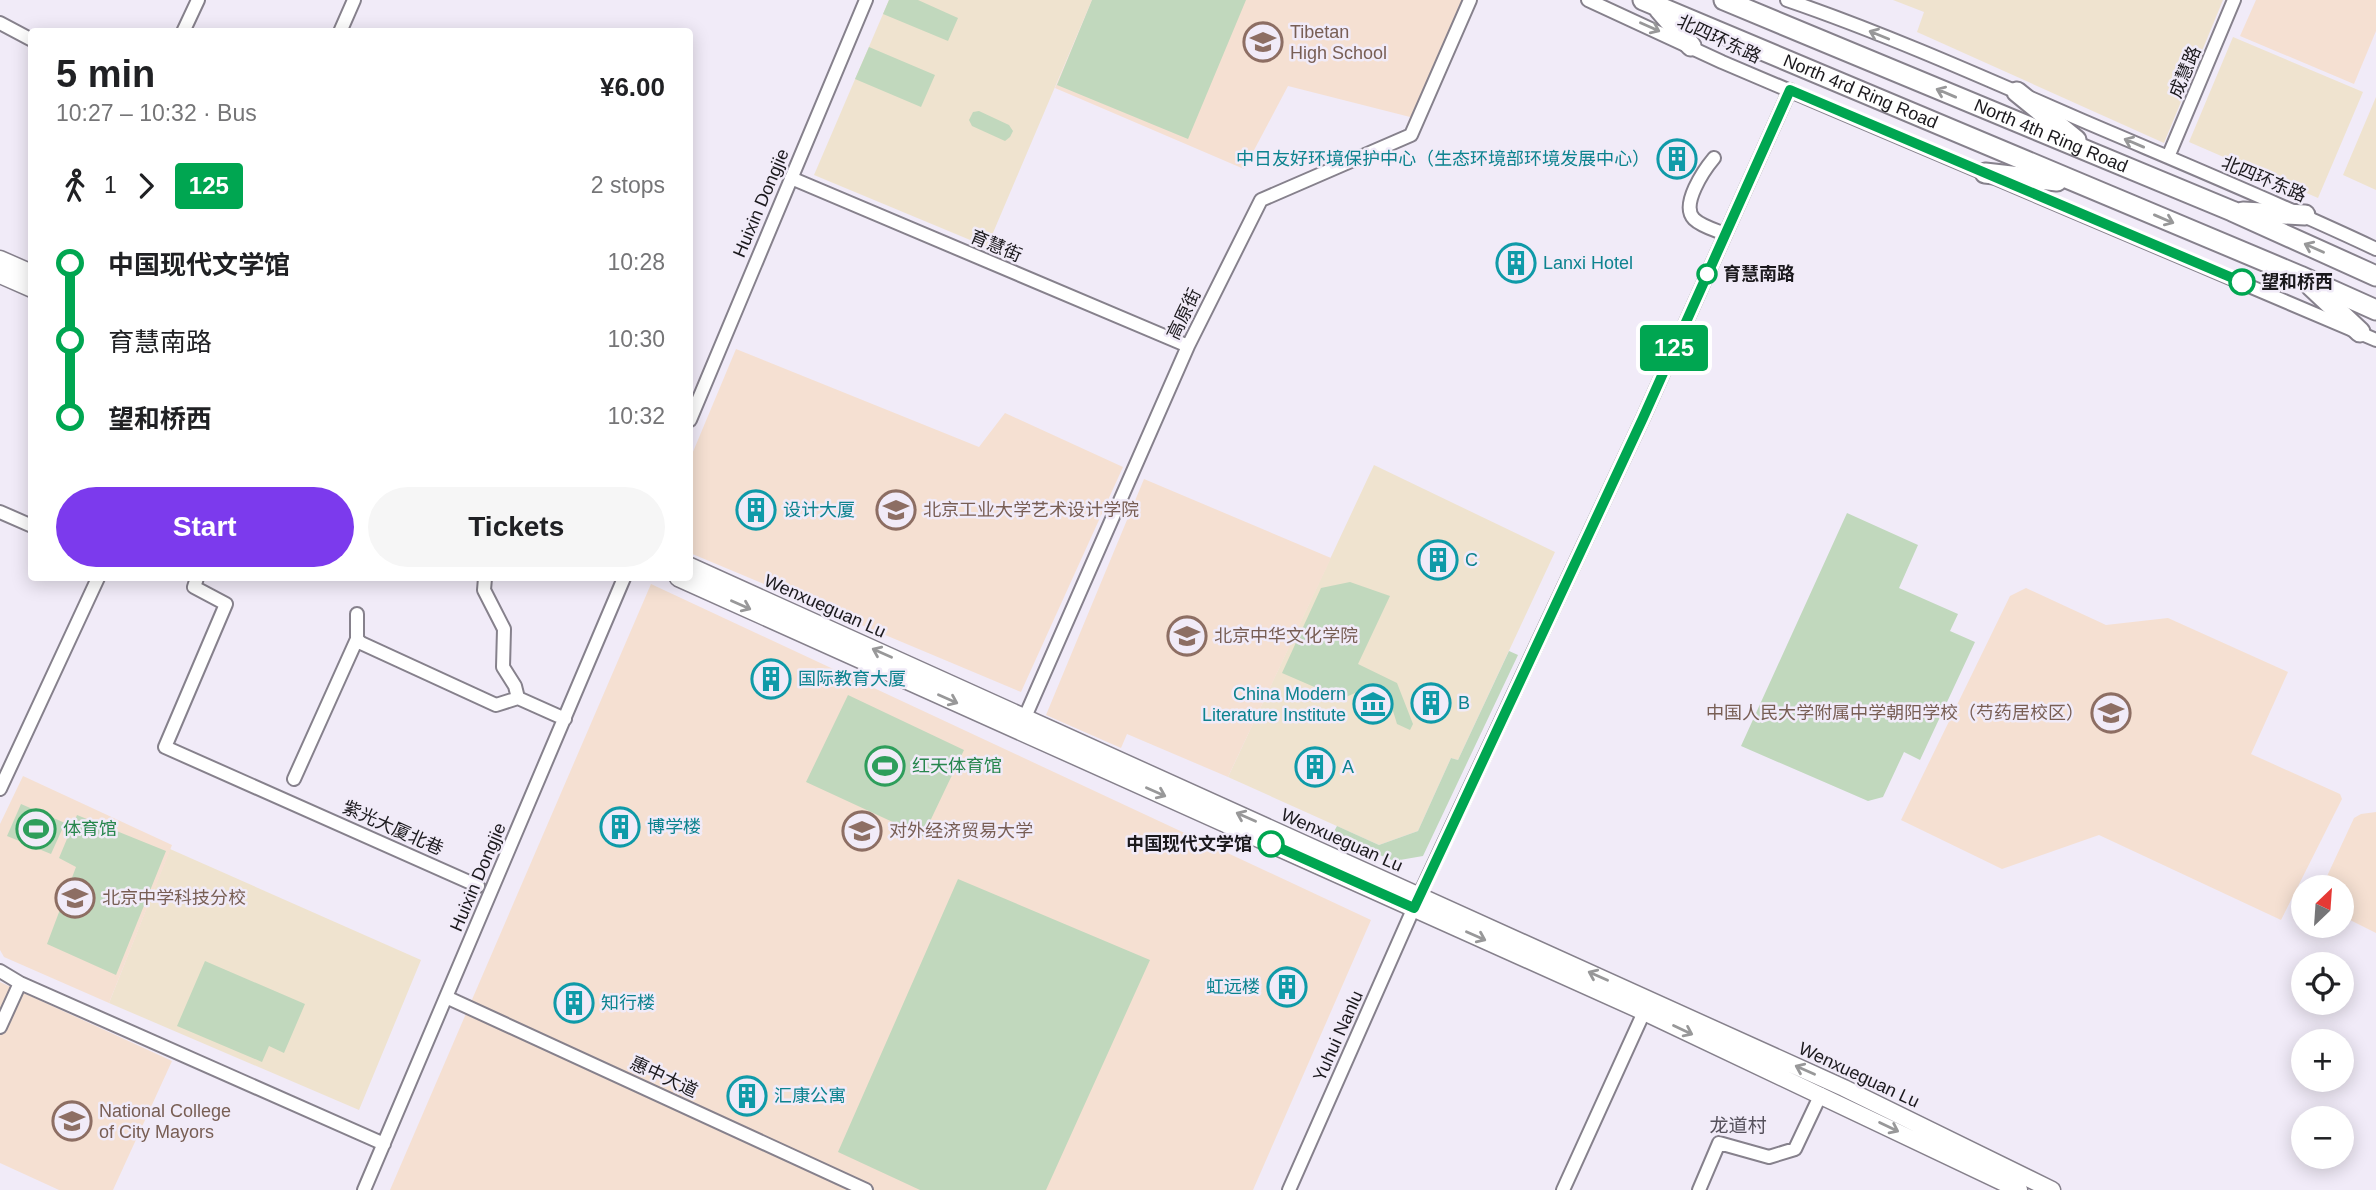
<!DOCTYPE html>
<html lang="en">
<head>
<meta charset="utf-8">
<style>
	:root { --surface:#fff; --page:#f6f6f6; --text:#202124; --muted:#757577; --accent:#7c3aed }
	body { margin:0; font-family:Arial,"Noto Sans SC",sans-serif; background:var(--page); color:var(--text); height:100vh; display:flex; flex-direction:column; font-size:26px; white-space:nowrap }
	* { box-sizing:border-box; margin:0 }
	p { font-size:23px; color:var(--muted) }
	.icon { flex:none; width:38px; height:38px; fill:none; stroke:currentColor; stroke-width:2; stroke-linecap:round; stroke-linejoin:round }
	.map { position:relative; flex:1; overflow:hidden }
	.details { position:absolute; left:28px; top:28px; width:665px; height:553px; display:flex; flex-direction:column; background:var(--surface); border-radius:7px; box-shadow:0 4px 18px #0003 }
	.details>* { flex:none }
	.badge { padding:0 14px; border-radius:5px; font-size:24px; line-height:46px }
	.needle { width:46px; rotate:25deg }
	.fabs { position:absolute; left:2291px; top:875px; display:grid; gap:14px }
	.fabs a { display:grid; place-items:center; width:63px; height:63px; border-radius:50%; background:var(--surface); box-shadow:0 4px 18px #0003; font-size:35px }
	.map>.badge { position:absolute; translate:-50% -50%; box-shadow:0 0 0 4px #fff }
	.legs { display:flex; align-items:center; gap:10px; height:77px; padding:0 28px; font-size:23px }
	.legs p { margin-inline-start:auto }
	.head { display:flex; align-items:center; justify-content:space-between; height:119px; padding:0 28px }
	h1 { font-size:38px; font-weight:800; line-height:52px }
	.primary-button { display:flex; gap:14px; margin-top:auto; padding:14px 28px }
	.primary-button a { flex:1; height:80px; border-radius:42px; background:var(--accent); color:#fff; font-size:28px; font-weight:800; line-height:80px; text-align:center }
	.primary-button a+a { background:var(--page); color:var(--text) }
	ul { padding:0 28px; list-style:none }
	li { display:flex; align-items:center; gap:24px; height:77px; font-size:26px }
	li i { display:grid; place-items:center; width:10px; height:100%; margin:0 9px; background:currentColor }
	li i::after { content:''; width:18px; height:18px; margin:-9px; border:5px solid; border-radius:50%; background:var(--surface) }
	li p { margin-inline-start:auto }
	li:first-child i { background:linear-gradient(#0000 50%,currentColor 0) }
	li:last-child i { background:linear-gradient(currentColor 50%,#0000 0) }
	.map>svg:first-child { display:block }
	.commercial { fill:#efe3cf }
	.education { fill:#f5e0d2 }
	.green { fill:#c1d8bd }
	.lines { fill:none; stroke-linecap:round; stroke-linejoin:round }
	.minor-casing { stroke:#86818c; stroke-width:16 }
	.major-casing { stroke:#86818c; stroke-width:19 }
	.highway-casing { stroke:#86818c; stroke-width:23 }
	.minor { stroke:#fff; stroke-width:12 }
	.major { stroke:#fff; stroke-width:16 }
	.highway { stroke:#fff; stroke-width:19 }
	.oneway { stroke:#989899 }
	.line-1-casing { stroke:#fff; stroke-width:16 }
	.line-1 { stroke:#00a651; stroke-width:10 }
	.stop-1-dot { fill:#fff; stroke:#00a651; stroke-width:3.5 }
	.labels { text-anchor:middle; dominant-baseline:central; stroke-width:5; stroke-linejoin:round; paint-order:stroke }
	.education-label { font-size:18px; fill:#785e54; stroke:#f1ebf8; text-anchor:start }
	.street-label { font-size:18px; fill:#1b191d; stroke:#f1ebf8 }
	.culture-label { font-size:18px; fill:#0d838f; stroke:#f1ebf8; text-anchor:start }
	.stop-label { font-size:18px; font-weight:bold; fill:#1b191d; stroke:#f1ebf8; text-anchor:start }
	.leisure-label { font-size:18px; fill:#27864d; stroke:#f1ebf8; text-anchor:start }
	.neighbourhood-label { font-size:19px; fill:#55505b; stroke:#f1ebf8 }
</style>
</head>
<body>
<div class="map">
<svg width="2376" height="1190" viewBox="0 0 2376 1190">
	<rect width="100%" height="100%" fill="#f1ebf8"/>
	<!-- commercial -->
	<path class="commercial" d="M889,0H1092L987,247L814,175Z
		M1893,0H2223L2164,143L1917,32L1924,12Z
		M2233,37L2363,92L2318,198L2189,142Z
		M2376,97V190L2343,175Z
		M1374,465L1555,552L1458,760L1451,758L1418,831L1379,845L1228,777Z
		M170,849L421,960L359,1110L109,1003Z"/>
	<!-- education -->
	<path class="education" d="M1092,0H1470L1418,119L1288,86L1244,169L1055,88Z
		M2256,0H2376V31L2354,84L2240,36Z
		M736,349L979,447L1005,413L1123,467L1021,692L690,553V459Z
		M1144,479L1331,558L1228,777L1127,734L1121,748L1046,715Z
		M651,584L1371,920L1253,1190H390Z
		M2026,588L2106,625L2168,618L2288,672L2251,754L2340,794L2342,799L2281,920L2099,835L2002,869L1901,820L2010,596Z
		M23,776L172,845L109,1003L4,957L0,950V824Z
		M2376,812V933L2342,916V887H2322L2354,818L2361,814Z
		M0,982L172,1061L113,1190H59L0,1163Z"/>
	<!-- green -->
	<path class="green" d="M889,0H918L958,18L948,41L883,14Z
		M1092,0H1246L1188,139L1057,85Z
		M869,47L935,75L921,107L855,79Z
		M979,111L1009,125L1013,131L1010,137L1005,141L972,126L969,120L973,112Z
		M1847,513L1918,545L1899,588L1958,614L1950,631L1975,642L1920,760L1904,752L1883,797L1868,801L1741,746Z
		M1350,582L1390,596L1358,664L1397,683L1413,724L1410,730L1397,724L1389,698L1368,687L1342,699L1282,673L1321,588Z
		M1509,651L1518,655L1423,856L1394,861L1332,835L1337,826L1379,845L1418,831L1451,758L1458,760Z
		M848,695L964,750L923,836L806,782Z
		M21,804L65,823L51,854L7,836Z
		M77,815L166,851L116,975L47,944L76,867L59,858Z
		M958,879L1150,960L1046,1190H920L838,1152Z
		M205,961L305,1004L284,1053L269,1046L262,1062L177,1026Z"/>
	<g class="lines">
		<!-- minor casing -->
		<g class="minor-casing">
			<path id="minor" d="M1588,0L1722,62L2376,340
				M1787,0C1889,35 1989,80 2088,123C2184,164 2281,204 2376,249
				M0,23L32,40
				M183,32L198,0
				M340,32L354,0
				M2168,157L2234,0
				M1714,158C1704,170 1680,205 1694,219C1701,226 1715,230 1725,234
				M791,178L1188,346
				M690,420L866,0
				M0,512L32,526
				M197,578L194,587L226,604L165,747L478,886
				M485,578L484,590L504,629L503,667L515,686L518,698
				M357,614V639L361,643L496,705L518,698L565,719
				M1021,726L1188,346L1261,200L1411,135L1470,0
				M294,779L357,639
				M0,789L98,578
				M0,971L20,983L384,1144
				M446,997L866,1190
				M0,1027L20,983
				M364,1190L624,578
				M1289,1190L1419,896L1643,418L1790,90
				M1563,1190L1644,1012
				M1699,1190L1719,1143L1769,1157L1795,1149L1821,1094"/>
		</g>
		<!-- major casing -->
		<g class="major-casing">
			<path id="major" d="M0,259L32,273
				M0,275L32,289
				M690,566L1844,1088L2052,1190
				M678,578L1644,1012L2019,1190"/>
		</g>
		<!-- highway casing -->
		<g class="highway-casing">
			<g id="highway">
				<path id="s1" d="M1643,0L2300,276L2376,310"/>
				<path id="s2" d="M1724,0L2232,211L2376,276"/>
				<path d="M1659,9L1691,46"/>
				<path d="M2017,92L2076,140"/>
				<path d="M1985,173L2057,181"/>
				<path d="M2243,212L2305,215"/>
				<path d="M2311,286L2360,332"/>
			</g>
		</g>
		<!-- minor -->
		<use href="#minor" class="minor"/>
		<!-- major -->
		<use href="#major" class="major"/>
		<!-- highway -->
		<use href="#highway" class="highway"/>
	</g>
	<!-- one-way arrows -->
	<defs><path id="oneway-shaft" d="M-6 0H5M1.5-3L5.5 0L1.5 3" fill="none" stroke-width="1.6" stroke-linecap="round" stroke-linejoin="round" transform="scale(1.75)"/></defs>
	<g class="oneway">
		<use href="#oneway-shaft" transform="translate(1650 27) rotate(24)"/>
		<use href="#oneway-shaft" transform="translate(1879 35) rotate(-158)"/>
		<use href="#oneway-shaft" transform="translate(1946 93) rotate(-157)"/>
		<use href="#oneway-shaft" transform="translate(2134 143) rotate(-157)"/>
		<use href="#oneway-shaft" transform="translate(2164 219) rotate(23)"/>
		<use href="#oneway-shaft" transform="translate(2314 248) rotate(-156)"/>
		<use href="#oneway-shaft" transform="translate(741 605) rotate(24)"/>
		<use href="#oneway-shaft" transform="translate(882 653) rotate(-156)"/>
		<use href="#oneway-shaft" transform="translate(948 699) rotate(24)"/>
		<use href="#oneway-shaft" transform="translate(1156 792) rotate(24)"/>
		<use href="#oneway-shaft" transform="translate(1246 817) rotate(-156)"/>
		<use href="#oneway-shaft" transform="translate(1476 936) rotate(24)"/>
		<use href="#oneway-shaft" transform="translate(1598 976) rotate(-156)"/>
		<use href="#oneway-shaft" transform="translate(1683 1030) rotate(25)"/>
		<use href="#oneway-shaft" transform="translate(1805 1070) rotate(-156)"/>
		<use href="#oneway-shaft" transform="translate(1889 1127) rotate(26)"/>
	</g>
	<g class="lines">
		<!-- line-1 casing -->
		<g class="line-1-casing">
			<path id="line-1" d="M1271,844L1414,908L1643,418L1790,90L2242,282"/>
		</g>
		<!-- line-1 -->
		<use href="#line-1" class="line-1"/>
	</g>
	<!-- icons -->
	<defs>
		<g id="school-ring" transform="scale(2.0125)"><circle r="9.5" fill="#f1ebf8" stroke="#8d6e63" stroke-width="1.5"/><path d="M0-5L7-2L0 1L-7-2ZM-4 1L0 2.5L4 1V4Q0 6-4 4Z" fill="#8d6e63"/></g>
		<g id="building-ring" transform="scale(2.0125)"><circle r="9.5" fill="#f1ebf8" stroke="#0f9aa8" stroke-width="1.5"/><path d="M-4-6H4V6H1V3H-1V6H-4ZM-2.5-4.3h1.7v1.8h-1.7ZM.8-4.3h1.7v1.8H.8ZM-2.5-1h1.7V.8h-1.7ZM.8-1h1.7V.8H.8Z" fill="#0f9aa8"/></g>
		<g id="university-ring" transform="scale(2.0125)"><circle r="9.5" fill="#f1ebf8" stroke="#8d6e63" stroke-width="1.5"/><path d="M0-5L7-2L0 1L-7-2ZM-4 1L0 2.5L4 1V4Q0 6-4 4Z" fill="#8d6e63"/></g>
		<g id="museum-ring" transform="scale(2.0125)"><circle r="9.5" fill="#f1ebf8" stroke="#0f9aa8" stroke-width="1.5"/><path d="M0-6L6-3V-2H-6V-3ZM-5-1h2V3h-2ZM-1-1h2V3h-2ZM3-1h2V3H3ZM-6 4H6V6H-6Z" fill="#0f9aa8"/></g>
		<g id="stadium-ring" transform="scale(2.0125)"><circle r="9.5" fill="#f1ebf8" stroke="#2e9e5b" stroke-width="1.5"/><path d="M0-5a6.5 5 0 1 0 0 10a6.5 5 0 1 0 0-10ZM-3.5-1.8h7v3.6h-7Z" fill="#2e9e5b"/></g>
	</defs>
	<g fill-rule="evenodd">
		<use href="#school-ring" x="1263" y="42"/>
		<use href="#building-ring" x="1677" y="159"/>
		<use href="#building-ring" x="1516" y="263"/>
		<use href="#building-ring" x="756" y="510"/>
		<use href="#university-ring" x="896" y="510"/>
		<use href="#building-ring" x="1438" y="560"/>
		<use href="#university-ring" x="1187" y="636"/>
		<use href="#building-ring" x="771" y="679"/>
		<use href="#building-ring" x="1431" y="703"/>
		<use href="#museum-ring" x="1373" y="704"/>
		<use href="#school-ring" x="2111" y="713"/>
		<use href="#stadium-ring" x="885" y="766"/>
		<use href="#building-ring" x="1315" y="767"/>
		<use href="#building-ring" x="620" y="827"/>
		<use href="#stadium-ring" x="36" y="829"/>
		<use href="#university-ring" x="862" y="831"/>
		<use href="#school-ring" x="75" y="898"/>
		<use href="#building-ring" x="1287" y="987"/>
		<use href="#building-ring" x="574" y="1003"/>
		<use href="#building-ring" x="747" y="1096"/>
		<use href="#university-ring" x="72" y="1121"/>
	</g>
	<!-- markers -->
	<g class="stop-1-dot">
		<circle cx="1707" cy="274" r="9"/>
		<circle cx="2242" cy="282" r="12"/>
		<circle cx="1271" cy="844" r="12"/>
	</g>
	<g class="labels">
		<!-- education labels -->
		<g class="education-label">
			<text x="1290" y="32">Tibetan<tspan x="1290" dy="21">High School</tspan></text>
			<text x="923" y="510">北京工业大学艺术设计学院</text>
			<text x="1214" y="636">北京中华文化学院</text>
			<text x="2084" y="713" text-anchor="end">中国人民大学附属中学朝阳学校（芍药居校区）</text>
			<text x="889" y="831">对外经济贸易大学</text>
			<text x="102" y="898">北京中学科技分校</text>
			<text x="99" y="1111">National College<tspan x="99" dy="21">of City Mayors</tspan></text>
		</g>
		<!-- street labels -->
		<g class="street-label">
			<text transform="translate(1719 39) rotate(25)">北四环东路</text>
			<text transform="translate(2185 72) rotate(-67)">成慧路</text>
			<text stroke="none"><textPath href="#s1" startOffset="236">North 4rd Ring Road</textPath></text>
			<text stroke="none"><textPath href="#s2" startOffset="354">North 4th Ring Road</textPath></text>
			<text transform="translate(2264 179) rotate(23)">北四环东路</text>
			<text transform="translate(761 203) rotate(-67)">Huixin Dongjie</text>
			<text transform="translate(996 246) rotate(23)">育慧街</text>
			<text transform="translate(1184 314) rotate(-64)">高原街</text>
			<text transform="translate(825 606) rotate(24)">Wenxueguan Lu</text>
			<text transform="translate(393 828) rotate(24)">紫光大厦北巷</text>
			<text transform="translate(1342 840) rotate(24)">Wenxueguan Lu</text>
			<text transform="translate(478 877) rotate(-67)">Huixin Dongjie</text>
			<text transform="translate(1338 1036) rotate(-66)">Yuhui Nanlu</text>
			<text transform="translate(1859 1075) rotate(25)">Wenxueguan Lu</text>
			<text transform="translate(664 1077) rotate(25)">惠中大道</text>
		</g>
		<!-- culture labels -->
		<g class="culture-label">
			<text x="1650" y="159" text-anchor="end">中日友好环境保护中心（生态环境部环境发展中心）</text>
			<text x="1543" y="263">Lanxi Hotel</text>
			<text x="783" y="510">设计大厦</text>
			<text x="1465" y="560">C</text>
			<text x="798" y="679">国际教育大厦</text>
			<text x="1346" y="694" text-anchor="end">China Modern<tspan x="1346" dy="21">Literature Institute</tspan></text>
			<text x="1458" y="703">B</text>
			<text x="1342" y="767">A</text>
			<text x="647" y="827">博学楼</text>
			<text x="1260" y="987" text-anchor="end">虹远楼</text>
			<text x="601" y="1003">知行楼</text>
			<text x="774" y="1096">汇康公寓</text>
		</g>
		<!-- stop labels -->
		<g class="stop-label">
			<text x="1723" y="274">育慧南路</text>
			<text x="2261" y="282">望和桥西</text>
			<text x="1252" y="844" text-anchor="end">中国现代文学馆</text>
		</g>
		<!-- leisure labels -->
		<g class="leisure-label">
			<text x="912" y="766">红天体育馆</text>
			<text x="63" y="829">体育馆</text>
		</g>
		<!-- neighbourhood labels -->
		<g class="neighbourhood-label">
			<text x="1738" y="1125">龙道村</text>
		</g>
	</g>
</svg>
<div class="fabs">
<a><svg class="needle" viewBox="-14 -14 28 28"><path d="M0-13l5 13h-10z" fill="#e53935"/><path d="M0 13l5-13h-10z" fill="#757577"/></svg></a>
<a><svg class="icon" aria-label="locate" viewBox="0 0 24 24"><circle cx="12" cy="12" r="6"/><path d="M12 2v4M12 18v4M2 12h4M18 12h4"/></svg></a>
<a>+</a>
<a>−</a>
</div>
<b class="badge" style="left:1674px;top:348px;background:#00a651;color:#fff">125</b>
<section class="details">
<div class="head"><div><h1>5 min</h1><p>10:27 – 10:32 · Bus</p></div><b>¥6.00</b></div>
<div class="legs"><svg class="icon" aria-label="walk" viewBox="0 0 24 24"><circle cx="13" cy="4" r="2"/><path d="M13 8l-2 6 4 7M11 14l-3 7M7 12l3-4h3l4 4"/></svg>1<svg class="icon" aria-label="forward" viewBox="0 0 24 24"><path d="M9 5l7 7-7 7"/></svg><b class="badge" style="background:#00a651;color:#fff">125</b><p>2 stops</p></div>
<ul>
<li><i style="color:#00a651"></i><b>中国现代文学馆</b><p>10:28</p></li>
<li><i style="color:#00a651"></i><span>育慧南路</span><p>10:30</p></li>
<li><i style="color:#00a651"></i><b>望和桥西</b><p>10:32</p></li>
</ul>
<div class="primary-button"><a>Start</a><a>Tickets</a></div>
</section>
</div>
</body>
</html>
